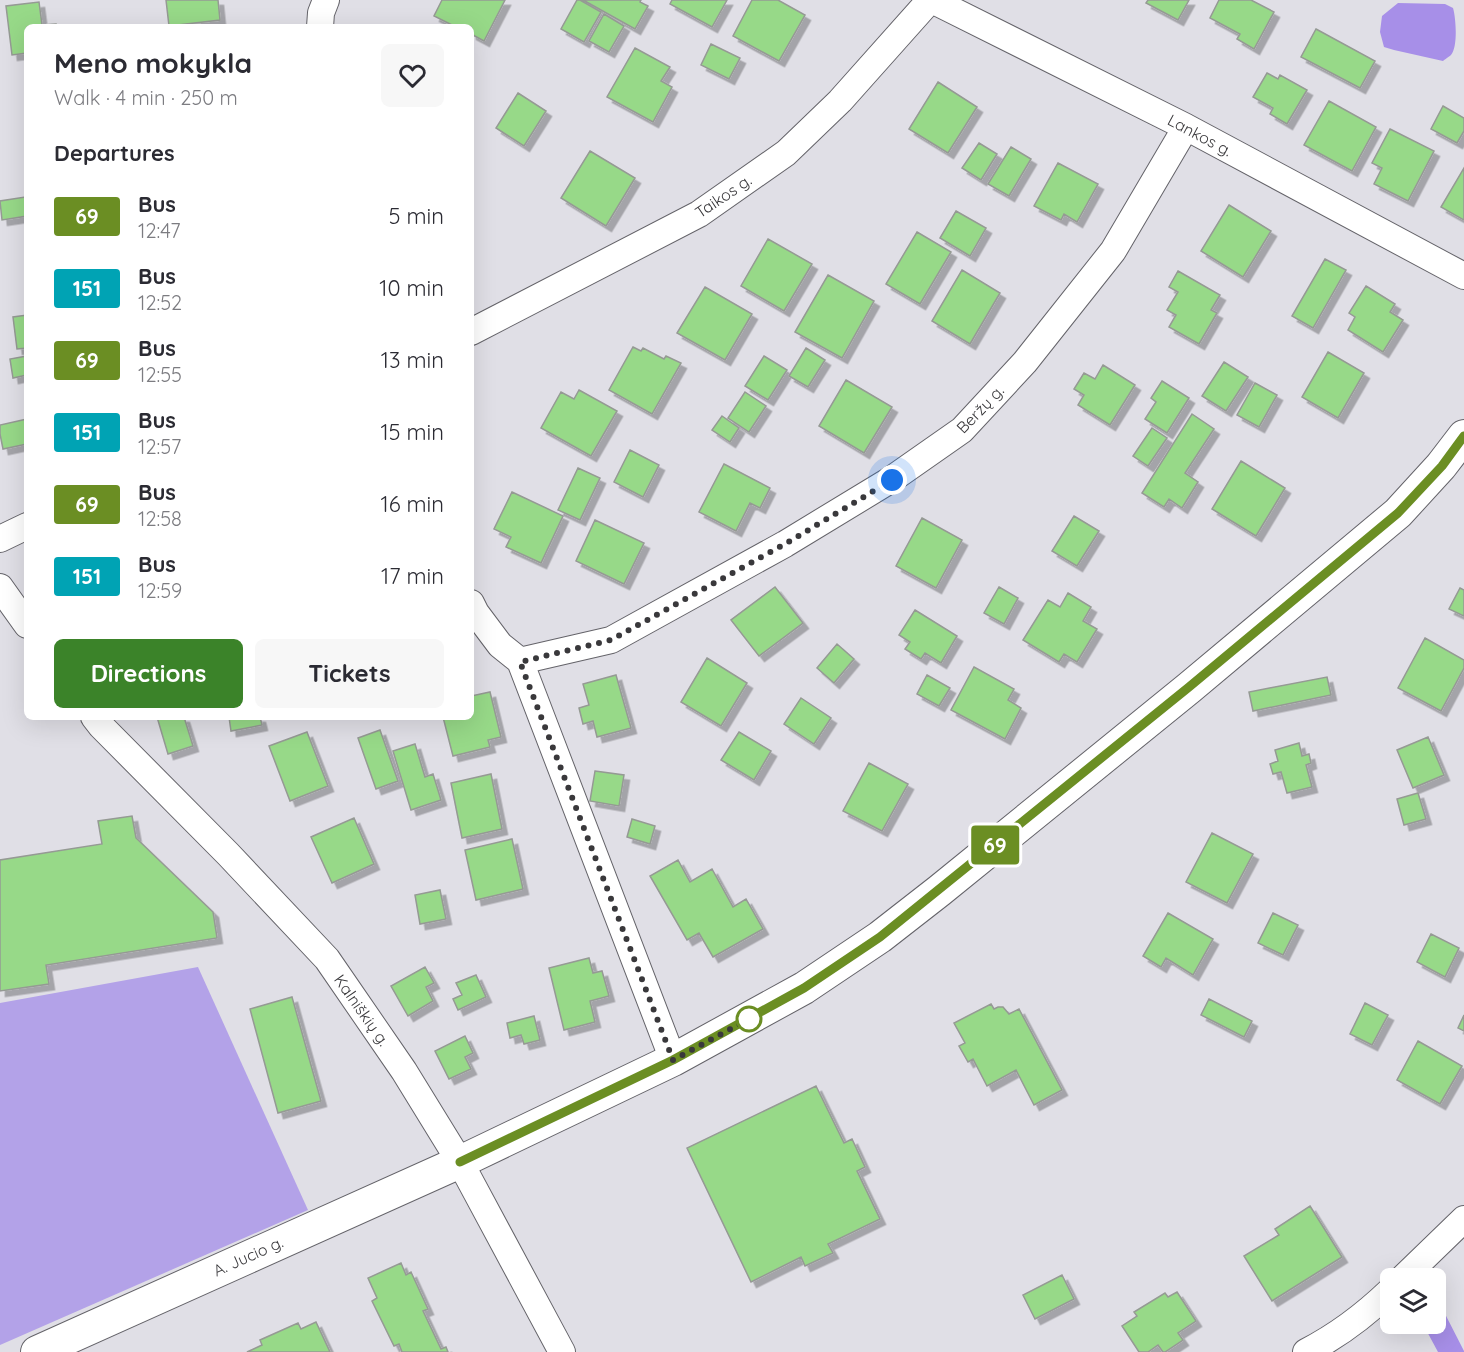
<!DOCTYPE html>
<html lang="en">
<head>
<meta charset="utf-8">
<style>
	:root { --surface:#fff; --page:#f7f7f7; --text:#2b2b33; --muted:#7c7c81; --accent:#3b8329 }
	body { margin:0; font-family:Quicksand,sans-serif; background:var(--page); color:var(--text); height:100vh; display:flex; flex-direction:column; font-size:22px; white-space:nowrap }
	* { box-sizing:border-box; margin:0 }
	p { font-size:20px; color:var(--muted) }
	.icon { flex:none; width:33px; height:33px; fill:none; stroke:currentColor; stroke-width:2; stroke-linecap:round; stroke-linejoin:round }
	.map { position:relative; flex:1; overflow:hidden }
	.side { position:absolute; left:24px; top:24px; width:450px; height:696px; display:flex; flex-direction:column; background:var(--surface); border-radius:9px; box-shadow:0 6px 24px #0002 }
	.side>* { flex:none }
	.badge { padding:0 12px; border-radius:4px; font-size:21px; line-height:39px }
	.fabs { position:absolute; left:1380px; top:1268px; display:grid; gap:12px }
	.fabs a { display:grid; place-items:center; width:66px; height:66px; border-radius:9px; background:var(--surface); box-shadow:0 6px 24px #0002; font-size:30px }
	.you { position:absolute; width:30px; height:30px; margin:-15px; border:4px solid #fff; border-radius:50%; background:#1a73e8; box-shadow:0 0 0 9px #1a73e833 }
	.map>.badge { position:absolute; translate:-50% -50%; box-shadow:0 0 0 3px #fff }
	h2 { padding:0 30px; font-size:22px; line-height:54px }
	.round { display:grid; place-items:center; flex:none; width:63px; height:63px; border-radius:9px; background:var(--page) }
	.head { display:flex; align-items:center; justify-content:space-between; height:102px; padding:0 30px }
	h1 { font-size:28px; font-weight:700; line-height:45px }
	.action { display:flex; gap:12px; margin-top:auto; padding:12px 30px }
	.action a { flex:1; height:69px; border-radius:9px; background:var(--accent); color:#fff; font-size:24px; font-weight:700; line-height:69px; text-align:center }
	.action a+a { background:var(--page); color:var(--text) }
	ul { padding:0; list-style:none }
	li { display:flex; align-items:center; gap:18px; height:72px; padding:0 30px }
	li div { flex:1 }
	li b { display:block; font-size:22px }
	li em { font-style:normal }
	li .badge { min-width:66px; font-weight:700; text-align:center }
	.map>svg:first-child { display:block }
	.green { fill:#b3a2e8 }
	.water { fill:#a78fe8 }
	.building { fill:#97d988; stroke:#959a94; stroke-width:1.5; filter:url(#shadow) }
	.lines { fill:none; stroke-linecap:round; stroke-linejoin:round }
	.minor-casing { stroke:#646369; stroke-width:28 }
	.tertiary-casing { stroke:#646369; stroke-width:34 }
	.minor { stroke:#fff; stroke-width:26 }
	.tertiary { stroke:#fff; stroke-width:32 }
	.line-casing { stroke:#fff; stroke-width:14 }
	.line { stroke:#6b8e23; stroke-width:9 }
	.walk { stroke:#39383b; stroke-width:6; stroke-dasharray:0 10.8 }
	.stop-dot { fill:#fff; stroke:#6b8e23; stroke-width:3 }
	.labels { text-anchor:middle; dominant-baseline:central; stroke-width:6; stroke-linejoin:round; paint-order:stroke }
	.street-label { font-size:16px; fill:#39383b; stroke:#fff }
</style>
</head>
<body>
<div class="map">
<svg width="1464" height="1352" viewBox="0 0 1464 1352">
	<defs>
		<filter id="shadow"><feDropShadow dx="5.5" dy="5.5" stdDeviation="0" flood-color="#0004"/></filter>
	</defs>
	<rect width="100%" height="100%" fill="#e0dfe6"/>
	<!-- green -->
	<path class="green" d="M198,967L308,1210L0,1345V1003Z"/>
	<!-- water -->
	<path class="water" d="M1398,3L1445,4L1453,8C1456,18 1458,47 1451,55C1450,56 1444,60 1443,61L1394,50L1384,47L1380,32L1382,16Z
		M1442,1308L1464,1351V1352H1438L1424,1326L1425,1323H1436V1312Z"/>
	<!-- building -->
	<path class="building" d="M166,0H218L220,20L169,26Z
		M442,0H505L484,41L471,34V27H456L434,16Z
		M577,0H580L601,12L584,42L561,29Z
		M583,0H641L640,2L648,6L635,29Z
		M672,0H727L712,27L670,4Z
		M752,0H778L805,15L779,61L733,36Z
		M1148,0H1189L1178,20L1146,3Z
		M1219,0H1251L1274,12L1254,49L1237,39L1240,34L1210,18Z
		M39,2L42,25L56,24V27H27V53L12,55L6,6Z
		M604,14L624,26L609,52L589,41Z
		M1316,29L1375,61L1360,88L1301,57Z
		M711,44L740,58L729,79L701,65Z
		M635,48L670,67L661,81L672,87L653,122L607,97Z
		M1267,73L1278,79L1280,75L1307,90L1287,124L1270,114L1273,108L1253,97Z
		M938,82L977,107L948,153L909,129Z
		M518,93L546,111L524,146L496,128Z
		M1329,101L1376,127L1352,171L1304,145Z
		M1443,106L1464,118V131L1457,143L1431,129Z
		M1390,129L1434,151L1408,201L1374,184L1382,168L1372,163Z
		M979,143L997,154L981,180L962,168Z
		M1011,147L1031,159L1009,196L988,184Z
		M590,151L635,178L606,226L561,198Z
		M1058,163L1098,184L1077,222L1064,214L1061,220L1034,206Z
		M1464,168V220L1441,207Z
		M25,197L27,216L2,220L0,201Z
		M1229,205L1271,231L1243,277L1201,251Z
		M956,211L986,228L970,256L940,238Z
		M917,232L951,252L920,304L886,284Z
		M768,239L812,264L784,311L741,286Z
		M1325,259L1346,270L1313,328L1292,316Z
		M962,270L1000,293L970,344L932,321Z
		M1178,271L1220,295L1211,310L1217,313L1199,344L1169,327L1176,315L1167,310L1178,292L1169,287Z
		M828,275L874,301L842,358L795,332Z
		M1366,286L1395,304L1390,312L1403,320L1383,352L1348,330L1355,317L1349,313Z
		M705,287L752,314L725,360L677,333Z
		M27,315V348L17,349L13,317Z
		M633,347L641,351L643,348L664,359L666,356L681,363L652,414L609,390Z
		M806,348L825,360L808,387L789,376Z
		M1328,352L1364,373L1338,418L1302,397Z
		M27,356V375L13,378L10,359Z
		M764,356L787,370L768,400L745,386Z
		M1224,362L1248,377L1226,411L1202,396Z
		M1103,365L1135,385L1110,425L1078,405L1084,395L1074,389L1084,373L1095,379Z
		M846,380L892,407L864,453L819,426Z
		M1162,381L1189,398L1167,433L1145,419L1156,402L1151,398Z
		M1255,383L1277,395L1259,427L1237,415Z
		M579,390L617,411L591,456L541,428L561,392L574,399Z
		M745,392L766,406L749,432L728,418Z
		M1192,414L1214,429L1185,473L1198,482L1182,508L1169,499L1164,507L1142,493Z
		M722,416L739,428L730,442L712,430Z
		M27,419V444L3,449L0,434V425Z
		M1152,428L1167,438L1148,466L1133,456Z
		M630,450L659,465L643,497L614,482Z
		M1241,461L1285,488L1256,536L1212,509Z
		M724,464L770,488L760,508L750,503L736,531L699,512Z
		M578,468L600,478L580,520L558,510Z
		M512,492L563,516L541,563L506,547L511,537L494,529Z
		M1074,516L1099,531L1077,566L1052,551Z
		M922,518L962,540L936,588L896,566Z
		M595,520L644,543L624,584L576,561Z
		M775,587L803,623L759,656L731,620Z
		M999,587L1018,598L1004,624L984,613Z
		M1460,588L1464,590V616L1449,609Z
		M1068,593L1091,607L1083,621L1097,629L1077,662L1064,654L1059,662L1023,640L1048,600L1060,607Z
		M915,610L957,636L941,663L925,653L921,659L905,649L910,642L899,635Z
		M1425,638L1464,660V668L1441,711L1398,688Z
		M837,644L854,659L834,683L817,668Z
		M707,658L747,683L721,726L681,702Z
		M974,667L1014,689L1008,700L1021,708L1005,739L951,710Z
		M616,675L631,728L597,737L593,721L583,724L579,708L589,705L583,684Z
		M927,675L950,688L939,706L917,694Z
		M1327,677L1331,695L1253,711L1249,692Z
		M490,692L501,737L488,740L490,747L453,756L443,717H471V696Z
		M801,698L831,718L814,744L784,724Z
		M157,717H184L193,746L168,754Z
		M229,717H260L262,725L231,731Z
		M380,730L398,781L376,789L358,738Z
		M307,732L328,786L290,801L269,746Z
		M739,732L771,751L754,780L721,760Z
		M1428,737L1444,775L1413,788L1397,750Z
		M1299,743L1302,756L1309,754L1311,763L1306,765L1312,787L1287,793L1281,772L1273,774L1270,764L1278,761L1275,750Z
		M415,744L425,777L433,774L441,800L411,810L393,751Z
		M869,763L908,784L882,831L843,811Z
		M595,771L624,775L619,806L590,801Z
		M491,774L502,829L462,838L451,783Z
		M1418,793L1426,819L1404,825L1397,799Z
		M132,816L136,838L213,912L217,938L46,965L49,984L0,991V860L102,844L98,821Z
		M354,818L374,864L332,883L311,837Z
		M632,819L655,826L650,844L627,837Z
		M1212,833L1253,854L1227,903L1186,882Z
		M512,839L523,889L476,900L465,850Z
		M678,860L690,882L712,869L733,907L746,899L763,929L713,957L699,933L687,940L650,876Z
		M440,890L446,919L420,924L415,895Z
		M1168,913L1213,939L1193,975L1166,958L1161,967L1143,956Z
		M1273,913L1298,925L1283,955L1258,943Z
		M1431,934L1459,948L1445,977L1417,962Z
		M589,958L593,973L602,971L609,996L590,1001L595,1022L564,1030L549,968Z
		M425,967L434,983L426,987L433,1001L408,1016L391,986Z
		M476,975L486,997L458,1010L453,999L462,995L456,983Z
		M292,997L321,1101L278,1113L250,1009Z
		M1209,999L1252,1021L1244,1037L1201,1015Z
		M1365,1003L1388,1015L1372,1045L1350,1034Z
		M991,1004L994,1009L998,1007H1003L1009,1014L1019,1009L1062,1090L1034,1105L1016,1070L987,1086L973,1059L968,1062L959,1046L965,1043L954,1023Z
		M1464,1015V1031L1458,1028Z
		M534,1016L540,1040L524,1044L521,1035L510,1038L507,1023Z
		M465,1036L473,1053L465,1057L471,1069L449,1079L435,1051Z
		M1418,1041L1462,1066L1440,1104L1397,1080Z
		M816,1086L844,1143L852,1139L865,1167L857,1171L880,1219L828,1244L833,1253L805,1266L801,1257L751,1282L687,1148Z
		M1310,1206L1342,1257L1272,1301L1244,1256L1279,1235L1275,1229Z
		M401,1263L406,1275L411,1272L428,1309L423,1311L441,1349L446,1347L448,1352H402L399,1344L394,1346L372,1301L377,1298L368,1278Z
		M1062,1275L1074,1299L1035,1319L1023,1295Z
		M1177,1292L1196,1321L1178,1333L1183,1340L1165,1352H1163L1158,1345L1148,1352H1139L1122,1326L1137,1316L1134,1312L1165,1293L1168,1297Z
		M316,1322L330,1352H247L262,1345L260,1340L298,1323L301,1329Z"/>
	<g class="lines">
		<!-- minor casing -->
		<g class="minor-casing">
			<path id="minor" d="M932,0L1186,127L1464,276
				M320,27L321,13L326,0
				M471,332L699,214L786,153L840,101L930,0
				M0,539L27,526
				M0,587L27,625
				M471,603L476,613L500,645L520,661L673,1060
				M520,661L611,640L785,544L892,479L962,430L1025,362L1113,251L1186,127
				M94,717L101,726L228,854L327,959L404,1071L460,1162L562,1352
				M1403,1278L1464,1219
				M1306,1352C1337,1336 1365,1315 1390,1291"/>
		</g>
		<!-- tertiary casing -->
		<g class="tertiary-casing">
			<path id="tertiary" d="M37,1352L460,1162L673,1060L804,988L880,937L939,891L1189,688L1398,513L1441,466L1464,436"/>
		</g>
		<!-- minor -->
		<use href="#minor" class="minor"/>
		<!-- tertiary -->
		<use href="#tertiary" class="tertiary"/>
	</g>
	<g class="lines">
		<!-- line casing -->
		<g class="line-casing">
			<path id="line" d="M460,1162L673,1060L804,988L880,937L1189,687L1398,513L1442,466L1464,436"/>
		</g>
		<!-- line -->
		<use href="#line" class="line"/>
		<!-- walk -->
		<path class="walk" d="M749,1019L673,1060L520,662L611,640L785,544L892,480"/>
	</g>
	<!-- markers -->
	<circle class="stop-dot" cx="749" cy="1019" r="12"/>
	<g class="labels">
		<!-- street labels -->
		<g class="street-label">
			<text transform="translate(1200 135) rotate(28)">Lankos g.</text>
			<text transform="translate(723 196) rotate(-34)">Taikos g.</text>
			<text transform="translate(980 409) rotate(-46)">Beržų g.</text>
			<text transform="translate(362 1010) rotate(55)">Kalniškių g.</text>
			<text transform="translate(248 1256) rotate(-24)">A. Jucio g.</text>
		</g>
	</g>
</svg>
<div class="fabs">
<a><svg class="icon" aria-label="layers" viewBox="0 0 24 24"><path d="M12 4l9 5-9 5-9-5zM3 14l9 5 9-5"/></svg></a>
</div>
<div class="you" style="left:892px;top:480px"></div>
<b class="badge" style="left:995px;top:845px;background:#6b8e23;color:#fff">69</b>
<section class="side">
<div class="head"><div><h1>Meno mokykla</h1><p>Walk · 4 min · 250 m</p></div><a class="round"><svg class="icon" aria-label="heart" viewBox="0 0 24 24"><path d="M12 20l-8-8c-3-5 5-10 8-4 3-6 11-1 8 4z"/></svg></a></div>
<h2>Departures</h2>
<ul>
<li><span class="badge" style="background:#6b8e23;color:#fff">69</span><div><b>Bus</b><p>12:47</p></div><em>5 min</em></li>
<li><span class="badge" style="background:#00a3b4;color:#fff">151</span><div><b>Bus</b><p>12:52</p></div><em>10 min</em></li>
<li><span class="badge" style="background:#6b8e23;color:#fff">69</span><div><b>Bus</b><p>12:55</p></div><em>13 min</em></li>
<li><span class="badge" style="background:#00a3b4;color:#fff">151</span><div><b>Bus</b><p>12:57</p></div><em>15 min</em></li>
<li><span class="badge" style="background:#6b8e23;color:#fff">69</span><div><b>Bus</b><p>12:58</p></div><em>16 min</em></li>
<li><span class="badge" style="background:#00a3b4;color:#fff">151</span><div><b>Bus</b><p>12:59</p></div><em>17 min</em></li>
</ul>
<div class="action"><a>Directions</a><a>Tickets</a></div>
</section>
</div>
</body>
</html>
